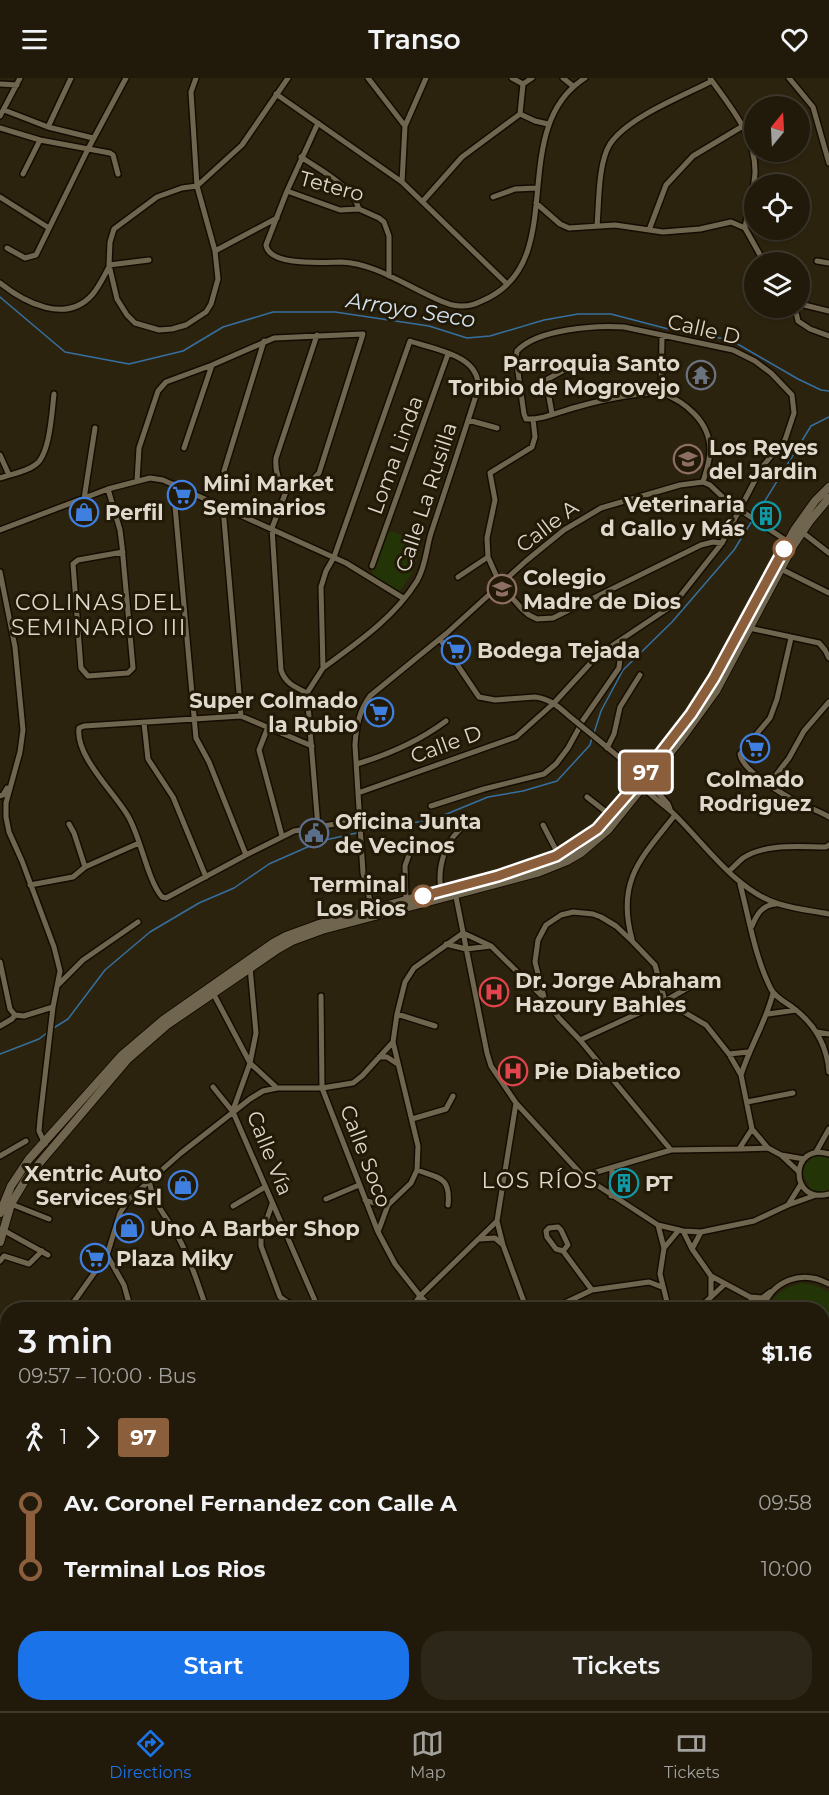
<!DOCTYPE html>
<html lang="en">
<head>
<meta charset="utf-8">
<style>
	:root { --surface:#211a0b; --page:#2d2719; --text:#f1f3f6; --muted:#a2a19d; --line:#3e382c; --accent:#1a73e8 }
	body { margin:0; font-family:Montserrat,sans-serif; background:var(--page); color:var(--text); height:100vh; display:flex; flex-direction:column; font-size:22px; white-space:nowrap }
	* { box-sizing:border-box; margin:0 }
	p { font-size:20px; color:var(--muted) }
	.icon { flex:none; width:33px; height:33px; fill:none; stroke:currentColor; stroke-width:2; stroke-linecap:round; stroke-linejoin:round }
	.map { position:relative; flex:1; overflow:hidden }
	.side { position:absolute; left:0px; top:1224px; width:830px; height:410px; display:flex; flex-direction:column; background:var(--surface); border-radius:24px 24px 0 0; box-shadow:0 2px 4px #0004,0 0 0 2px var(--line) }
	.side>* { flex:none }
	.badge { padding:0 12px; border-radius:4px; font-size:21px; line-height:39px }
	.needle { width:39px; rotate:18deg }
	.buttons { position:absolute; left:744px; top:18px; display:grid; gap:12px }
	.buttons a { display:grid; place-items:center; width:66px; height:66px; border-radius:50%; background:var(--surface); box-shadow:0 2px 4px #0004,0 0 0 2px var(--line); font-size:30px }
	.map>.badge { position:absolute; translate:-50% -50%; box-shadow:0 0 0 3px #fff }
	.legs { display:flex; align-items:center; gap:9px; height:66px; padding:0 18px; font-size:20px }
	.legs p { margin-inline-start:auto }
	.overview { display:flex; align-items:center; justify-content:space-between; height:102px; padding:0 18px }
	h1 { font-size:33px; font-weight:600; line-height:45px }
	.action { display:flex; gap:12px; margin-top:auto; padding:12px 18px }
	.action a { flex:1; height:69px; border-radius:24px; background:var(--accent); color:#fff; font-size:24px; font-weight:600; line-height:69px; text-align:center }
	.action a+a { background:var(--page); color:var(--text) }
	ul { padding:0 18px; list-style:none }
	li { display:flex; align-items:center; gap:21px; height:66px; font-size:22px }
	li i { display:grid; place-items:center; width:9px; height:100%; margin:0 8px; background:currentColor }
	li i::after { content:''; width:15px; height:15px; margin:-8px; border:4px solid; border-radius:50%; background:var(--surface) }
	li p { margin-inline-start:auto }
	li:first-child i { background:linear-gradient(#0000 50%,currentColor 0) }
	li:last-child i { background:linear-gradient(currentColor 50%,#0000 0) }
	header { display:flex; justify-content:space-between; align-items:center; height:78px; padding:0 18px; background:var(--surface); font-size:27px; font-weight:600 }
	.tab-bar { display:flex; justify-content:space-around; align-items:center; height:84px; border-top:2px solid var(--line); background:var(--surface); font-size:16px; color:var(--muted) }
	.tab-bar a { display:grid; justify-items:center; gap:3px }
	.tab-bar .current { color:var(--accent) }
	.map>svg:first-child { display:block }
	.green { fill:#233507 }
	.lines { fill:none; stroke-linecap:round; stroke-linejoin:round }
	.stream { stroke:#3670a0; stroke-width:1.5 }
	.street-casing { stroke:#140c00; stroke-width:8 }
	.secondary-casing { stroke:#140c00; stroke-width:10 }
	.primary-casing { stroke:#140c00; stroke-width:11 }
	.street { stroke:#70664f; stroke-width:5 }
	.secondary { stroke:#70664f; stroke-width:8 }
	.primary { stroke:#467da1; stroke-width:8 }
	.street-bridge-casing { stroke:#140c00; stroke-width:8; stroke-linecap:butt }
	.street-bridge { stroke:#70664f; stroke-width:5 }
	.line-1-casing { stroke:#fff; stroke-width:14 }
	.line-1 { stroke:#8b5e3c; stroke-width:9 }
	.stop-1-dot { fill:#fff; stroke:#8b5e3c; stroke-width:3 }
	.labels { text-anchor:middle; dominant-baseline:central; stroke-width:6; stroke-linejoin:round; paint-order:stroke }
	.street-label { font-size:21px; fill:#dfd9cd; stroke:#221a06 }
	.poi-label { font-size:21px; font-weight:bold; fill:#dfd9cd; stroke:#221a06; text-anchor:start }
	.stop-label { font-size:21px; font-weight:bold; fill:#dfd9cd; stroke:#221a06; text-anchor:end }
	.water-label { font-size:22px; font-style:italic; fill:#d3e3f1; stroke:#221a06 }
	.neighbourhood-label { font-size:22px; letter-spacing:1.5px; fill:#dfd9cd; stroke:#221a06 }
</style>
</head>
<body>
<header><svg class="icon" aria-label="menu" viewBox="0 0 24 24"><path d="M4 6h16M4 12h16M4 18h16"/></svg>Transo<svg class="icon" aria-label="heart" viewBox="0 0 24 24"><path d="M12 20l-8-8c-3-5 5-10 8-4 3-6 11-1 8 4z"/></svg></header>
<div class="map">
<svg width="829" height="1633" viewBox="0 0 829 1633">
	<rect width="100%" height="100%" fill="#2c230f"/>
	<!-- green -->
	<path class="green" d="M387,452L423,464L412,495L400,513H396L371,497Z
		M826,1077L829,1079V1112L821,1115L811,1112L803,1096L805,1086L814,1079Z
		M802,1205L815,1207L829,1214V1274L822,1279V1232L768,1231C774,1215 786,1209 802,1205Z
		M829,1422V1475L822,1472V1424Z
		M383,1626H411L415,1633H383Z"/>
	<g class="lines">
		<!-- stream -->
		<path class="stream" d="M0,219L65,274L129,286L183,273L223,249L273,234H335L429,248L467,260L490,258L544,242L578,236H611L691,257L729,261L798,301L821,312L829,313
			M755,439L811,348L829,339
			M594,655L601,633L623,592L672,544L734,472L752,443
			M52,951L68,941L105,892L150,854L199,825L234,810L269,786L321,763L383,749L432,742L488,719L523,713L557,703L590,667L592,660
			M0,976L39,961L48,954"/>
		<!-- street casing -->
		<g class="street-casing">
			<path id="street" d="M196,0L191,14L197,108L215,173L218,201L211,226L206,234L186,247L172,251L159,252L135,245L127,237L117,221L109,187L110,164L114,151L157,119L182,110L197,108L242,67L288,0
				M368,0L405,48
				M512,0L523,6
				M563,0L573,8
				M789,0L813,29L829,85
				M0,6L17,7
				M276,16L402,104L507,206
				M4,32L48,49L93,60
				M520,36L523,6L532,0
				M520,36L535,43L548,46
				M0,38L20,0
				M318,45L287,113L266,167C269,189 326,184 341,184C372,185 402,205 430,218C439,222 449,228 460,228C471,229 480,224 490,219C569,177 506,51 585,0
				M48,49L71,0
				M0,50L40,62L110,75L113,77L118,96
				M301,79C320,92 352,108 359,131
				M23,96L40,62
				M402,104L405,48L426,0
				M287,113L340,132L359,131L379,140L384,144L389,158V198
				M0,119L49,150
				M493,119L515,111L537,110
				M423,123L462,79L520,36
				M536,125L560,146L569,150L615,147L663,154L700,151L731,144L745,150C748,132 754,113 755,95C756,57 730,29 710,0
				M597,148C599,125 598,85 610,66C628,39 683,18 712,3
				M745,150L764,184
				M649,152L666,107L693,78L743,48
				M7,170L25,180L36,177L88,71L126,0
				M215,173L277,140
				M817,183L829,185
				M109,187L149,182
				M0,205C25,225 66,246 92,217C99,209 104,198 109,189
				M800,226L829,233
				M795,230L798,243L810,251L829,258
				M662,258L661,315C685,323 710,344 710,372C710,383 706,394 703,404
				M552,336L546,302L575,286
				M533,341L535,359L532,369L490,395L495,422L487,460L488,479L500,506L522,531L529,537L537,541L553,540L701,467L713,464L722,465
				M468,342L497,350
				M184,370L212,287
				M0,377L9,397
				M224,393L264,263
				M0,400C11,396 26,394 35,387C50,378 52,333 54,316
				M137,403L139,370L158,313L166,304L212,287L274,260L363,256L319,395L307,407L287,411
				M173,406L196,660L209,684L246,777
				M108,411L120,452L122,468L133,590L128,595L88,598L81,590L73,486L78,482L123,474
				M287,411L272,450L281,592C285,605 295,609 307,615
				M287,411C277,403 275,392 276,380L317,257
				M84,421L95,350
				M223,430L241,638
				M0,452L108,411L150,400L163,402L346,485L403,520
				M802,454L829,475
				M372,488L448,276
				M781,491L829,515
				M0,494L15,569L23,652L20,674L6,725V739L9,754L22,783L54,869L60,893L53,929L40,1041L39,1053L45,1066
				M458,499L488,479
				M749,550L819,565L825,572L829,580
				M791,560L777,621L770,640L740,676C742,693 784,717 799,725C809,730 820,733 829,739
				M440,561L479,619L495,622L535,619C550,621 558,628 569,638
				M307,615L323,590L321,509L326,493L334,479L410,263C435,272 481,277 478,311C463,359 447,407 431,455C426,471 426,488 417,503C394,540 357,565 323,590
				M307,615L318,749
				M144,645L148,681L173,719L206,799
				M581,645L619,590L620,581L615,567
				M268,649L259,672L282,758
				M596,660L639,696
				M312,668L241,638L84,648L79,650C75,678 114,714 128,738C141,760 147,801 162,819L166,820L246,777L294,753L359,742
				M607,670L614,656L620,629L640,597
				M357,686C390,676 418,664 446,643
				M637,695C642,714 659,722 673,735C704,765 737,814 779,826C795,831 813,833 829,836
				M646,701L668,726L670,731
				M769,706L789,680L804,653L829,624
				M358,715L516,659L554,625L598,577L673,527L722,465L762,389L785,362L794,335L792,317L771,295L755,283L733,272L624,249C596,247 537,251 517,273L516,280L524,336L526,341C543,342 561,333 577,329C605,321 632,315 661,315
				M0,718L3,717L7,710
				M587,719L610,737
				M431,728L484,711L544,696L556,686L568,670L579,650
				M69,746L74,755L85,789
				M543,747L555,770L556,778
				M729,793C734,789 738,784 743,780C766,765 800,769 826,769L829,767
				M740,806C749,840 755,880 771,911C775,919 785,924 792,929C814,945 827,967 829,994
				M30,807L73,799L85,789L139,765
				M441,813C437,789 445,760 467,746
				M455,814L487,975L491,988L516,1025L583,1098L658,1147L683,1153L701,1154L754,1143L788,1127L816,1117
				M406,823L405,788L412,768
				M373,834L363,795L355,667C356,649 359,633 370,618L447,555L526,483L564,452L601,430L680,407L703,404L710,407L728,424L790,465
				M752,848C757,836 762,827 776,826
				M632,861C616,803 641,780 675,737
				M446,866L466,871L491,868
				M0,884L10,931L15,937
				M58,907L83,882L138,844
				M212,913L250,985L277,1010
				M321,918L322,1010L378,1154L395,1186L420,1218L434,1232
				M544,919L535,884L538,862L546,847L561,837L573,834L593,836L601,839L616,848L632,863L655,887L665,923L706,947L729,976L741,997L752,1051L739,1071L768,1070L781,1077L804,1081
				M397,936L435,948
				M768,936L796,932
				M15,937L24,938L53,929
				M0,948L12,941L15,937
				M817,954L829,956
				M580,962L665,923L703,901
				M729,976L748,974
				M379,979H387L396,985
				M741,997C750,968 766,944 773,915
				M213,1009L233,1034L319,1232
				M747,1024L793,1015
				M233,1032L250,985L256,955L250,889
				M412,1041L446,1031L453,1018
				M752,1051L768,1070
				M816,1074L829,1051
				M829,1076C790,1063 788,1127 829,1116
				M0,1078L26,1063
				M782,1078L798,1093
				M417,1092C439,1100 451,1099 448,1127
				M583,1098L671,1072L739,1071
				M149,1103C153,1125 166,1138 177,1157C190,1180 198,1206 207,1232
				M611,1118L612,1091
				M326,1121L359,1107
				M365,1122L377,1126L388,1127
				M11,1126L49,1141
				M272,1126L261,1158V1168L280,1219L287,1224L305,1232
				M788,1127L801,1106
				M233,1128L265,1109
				M497,1143L503,1167L527,1232
				M658,1147L664,1170L660,1196L669,1232
				M3,1152L48,1177
				M683,1153L692,1171
				M378,1154L388,1127L411,1105L417,1092L418,1068L393,964L397,936L405,904L414,890L463,855L491,868L545,921L559,940L580,962L671,1072
				M701,1154L692,1171L711,1198L750,1219L762,1220L770,1214
				M480,1161L495,1160L502,1166
				M664,1170L679,1152
				M563,1173L556,1171L547,1159L546,1153L549,1150L558,1149L561,1152L568,1167L563,1173L592,1212
				M107,1177L124,1207L131,1232
				M0,1183L4,1178L29,1186L42,1173
				M711,1198V1219
				M750,1219L759,1232
				M68,1232L107,1177L120,1135L129,1121L181,1075L250,1021L263,1013L277,1010H322L353,1005L362,998L393,964
				M410,1232L420,1218L497,1143L516,1025
				M550,1232L592,1212L649,1204L662,1209
				M697,1232L725,1206
				M762,1232C772,1202 802,1191 829,1206
				M822,1284L829,1280
				M0,1332L8,1321
				M5,1387L6,1417
				M822,1498L829,1501
				M822,1600L829,1594
				M0,1601H8
				M822,1625L823,1633
				M328,1626V1633
				M374,1626V1633
				M416,1626L420,1633
				M491,1626L495,1633
				M632,1626L635,1633
				M96,1633L100,1626
				M178,1633L186,1626
				M610,1633L622,1626"/>
		</g>
		<!-- secondary casing -->
		<g class="secondary-casing">
			<path id="secondary" d="M0,1135L11,1108L29,1081L122,977L163,942L273,865L286,858L319,846L526,789L556,778L581,763L610,737L639,703L701,620L795,451L815,423L829,409
				M0,1164L11,1126L26,1101L128,981L167,947L278,871L292,863L322,852L537,795L567,783L581,775L608,752L682,660L716,613L793,468L809,444L829,420
				M0,1320L8,1318
				M822,1495L829,1490
				M0,1520L8,1534
				M0,1536L8,1552
				M32,1626L36,1633
				M736,1633L739,1626
				M742,1633L746,1626"/>
		</g>
		<!-- primary casing -->
		<g class="primary-casing">
			<path id="primary" d="M822,1420L829,1417
				M822,1476L829,1479
				M17,1633L18,1626
				M41,1633L44,1626
				M54,1633L57,1626"/>
		</g>
		<!-- street -->
		<use href="#street" class="street"/>
		<!-- secondary -->
		<use href="#secondary" class="secondary"/>
		<!-- primary -->
		<use href="#primary" class="primary"/>
		<!-- street-bridge casing -->
		<g class="street-bridge-casing">
			<path id="street-bridge" d="M569,638L596,660"/>
		</g>
		<!-- street-bridge -->
		<use href="#street-bridge" class="street-bridge"/>
	</g>
	<g class="lines">
		<!-- line-1 casing -->
		<g class="line-1-casing">
			<path id="line-1" d="M423,818L498,798L556,778L597,751L639,703L691,636L714,600L784,471"/>
		</g>
		<!-- line-1 -->
		<use href="#line-1" class="line-1"/>
	</g>
	<!-- icons -->
	<defs>
		<g id="temple-ring" transform="scale(1.5)"><circle r="9.5" fill="#221a06" stroke="#6b7280" stroke-width="1.5"/><path d="M0-6L5-2H3V0L6.5 2.5H4V6H1.5V3h-3V6H-4V2.5H-6.5L-3 0V-2H-5Z" fill="#6b7280"/></g>
		<g id="school-ring" transform="scale(1.5)"><circle r="9.5" fill="#221a06" stroke="#8d6e63" stroke-width="1.5"/><path d="M0-5L7-2L0 1L-7-2ZM-4 1L0 2.5L4 1V4Q0 6-4 4Z" fill="#8d6e63"/></g>
		<g id="supermarket-ring" transform="scale(1.5)"><circle r="9.5" fill="#221a06" stroke="#3f7fe0" stroke-width="1.5"/><path d="M-6-5.5h2.5l.6 2H6L4.5 2H-2.5L-4.4-4H-6ZM-1.5 3.2a1.3 1.3 0 1 0 .1 0ZM3 3.2a1.3 1.3 0 1 0 .1 0Z" fill="#3f7fe0"/></g>
		<g id="shop-ring" transform="scale(1.5)"><circle r="9.5" fill="#221a06" stroke="#3f7fe0" stroke-width="1.5"/><path d="M-5-2.5h2.3a2.7 3.5 0 0 1 5.4 0H5L5.5 6h-11ZM-1.5-2.5h3a1.5 2.3 0 0 0-3 0Z" fill="#3f7fe0"/></g>
		<g id="building-ring" transform="scale(1.5)"><circle r="9.5" fill="#221a06" stroke="#0f9aa8" stroke-width="1.5"/><path d="M-4-6H4V6H1V3H-1V6H-4ZM-2.5-4.3h1.7v1.8h-1.7ZM.8-4.3h1.7v1.8H.8ZM-2.5-1h1.7V.8h-1.7ZM.8-1h1.7V.8H.8Z" fill="#0f9aa8"/></g>
		<g id="university-ring" transform="scale(1.5)"><circle r="9.5" fill="#221a06" stroke="#8d6e63" stroke-width="1.5"/><path d="M0-5L7-2L0 1L-7-2ZM-4 1L0 2.5L4 1V4Q0 6-4 4Z" fill="#8d6e63"/></g>
		<g id="civic-ring" transform="scale(1.5)"><circle r="9.5" fill="#221a06" stroke="#5c6f8a" stroke-width="1.5"/><path d="M-.6-6.5H3V-4.5H.6V-3L4-1V1h2V6H-6V1h2V-1L-.6-3ZM-1.2 2.5V6h2.4V2.5Z" fill="#5c6f8a"/></g>
		<g id="hospital-ring" transform="scale(1.5)"><circle r="9.5" fill="#221a06" stroke="#e0444e" stroke-width="1.5"/><path d="M-5-5h3v3.5h4V-5h3V5h-3V1.5h-4V5h-3Z" fill="#e0444e"/></g>
	</defs>
	<g fill-rule="evenodd">
		<use href="#temple-ring" x="701" y="297"/>
		<use href="#school-ring" x="688" y="381"/>
		<use href="#supermarket-ring" x="182" y="417"/>
		<use href="#shop-ring" x="84" y="434"/>
		<use href="#building-ring" x="766" y="438"/>
		<use href="#university-ring" x="502" y="511"/>
		<use href="#supermarket-ring" x="456" y="572"/>
		<use href="#supermarket-ring" x="379" y="634"/>
		<use href="#supermarket-ring" x="755" y="670"/>
		<use href="#civic-ring" x="314" y="755"/>
		<use href="#hospital-ring" x="494" y="914"/>
		<use href="#hospital-ring" x="513" y="993"/>
		<use href="#building-ring" x="624" y="1105"/>
		<use href="#shop-ring" x="183" y="1107"/>
		<use href="#shop-ring" x="129" y="1150"/>
		<use href="#supermarket-ring" x="95" y="1180"/>
	</g>
	<!-- markers -->
	<g class="stop-1-dot">
		<circle cx="784" cy="471" r="10"/>
		<circle cx="423" cy="818" r="10"/>
	</g>
	<g class="labels">
		<!-- street labels -->
		<g class="street-label">
			<text transform="translate(332 108) rotate(15)">Tetero</text>
			<text transform="translate(704 251) rotate(13)">Calle D</text>
			<text transform="translate(395 377) rotate(-70)">Loma Linda</text>
			<text transform="translate(426 419) rotate(-72)">Calle La Rusilla</text>
			<text transform="translate(547 448) rotate(-37)">Calle A</text>
			<text transform="translate(446 666) rotate(-20)">Calle D</text>
			<text transform="translate(270 1075) rotate(68)">Calle Vía</text>
			<text transform="translate(366 1078) rotate(69)">Calle Soco</text>
		</g>
		<!-- poi labels -->
		<g class="poi-label">
			<text x="680" y="285" text-anchor="end">Parroquia Santo<tspan x="680" dy="24">Toribio de Mogrovejo</tspan></text>
			<text x="709" y="369">Los Reyes<tspan x="709" dy="24">del Jardin</tspan></text>
			<text x="203" y="405">Mini Market<tspan x="203" dy="24">Seminarios</tspan></text>
			<text x="745" y="426" text-anchor="end">Veterinaria<tspan x="745" dy="24">d Gallo y Más</tspan></text>
			<text x="105" y="434">Perfil</text>
			<text x="523" y="499">Colegio<tspan x="523" dy="24">Madre de Dios</tspan></text>
			<text x="477" y="572">Bodega Tejada</text>
			<text x="358" y="622" text-anchor="end">Super Colmado<tspan x="358" dy="24">la Rubio</tspan></text>
			<text x="755" y="701" text-anchor="middle">Colmado<tspan x="755" dy="24">Rodriguez</tspan></text>
			<text x="335" y="743">Oficina Junta<tspan x="335" dy="24">de Vecinos</tspan></text>
			<text x="515" y="902">Dr. Jorge Abraham<tspan x="515" dy="24">Hazoury Bahles</tspan></text>
			<text x="534" y="993">Pie Diabetico</text>
			<text x="162" y="1095" text-anchor="end">Xentric Auto<tspan x="162" dy="24">Services Srl</tspan></text>
			<text x="645" y="1105">PT</text>
			<text x="150" y="1150">Uno A Barber Shop</text>
			<text x="116" y="1180">Plaza Miky</text>
		</g>
		<!-- stop labels -->
		<g class="stop-label">
			<text x="406" y="806">Terminal<tspan x="406" dy="24">Los Rios</tspan></text>
		</g>
		<!-- water labels -->
		<g class="water-label">
			<text transform="translate(411 232) rotate(9)">Arroyo Seco</text>
		</g>
		<!-- neighbourhood labels -->
		<g class="neighbourhood-label">
			<text x="99" y="524">COLINAS DEL<tspan x="99" dy="25">SEMINARIO III</tspan></text>
			<text x="540" y="1102">LOS RÍOS</text>
		</g>
	</g>
</svg>
<div class="buttons">
<a><svg class="needle" viewBox="-14 -14 28 28"><path d="M0-13l5 13h-10z" fill="#e53935"/><path d="M0 13l5-13h-10z" fill="#a2a19d"/></svg></a>
<a><svg class="icon" aria-label="locate" viewBox="0 0 24 24"><circle cx="12" cy="12" r="6"/><path d="M12 2v4M12 18v4M2 12h4M18 12h4"/></svg></a>
<a><svg class="icon" aria-label="layers" viewBox="0 0 24 24"><path d="M12 4l9 5-9 5-9-5zM3 14l9 5 9-5"/></svg></a>
</div>
<b class="badge" style="left:646px;top:694px;background:#8b5e3c;color:#fff">97</b>
<section class="side">
<div class="overview"><div><h1>3 min</h1><p>09:57 – 10:00 · Bus</p></div><b>$1.16</b></div>
<div class="legs"><svg class="icon" aria-label="walk" viewBox="0 0 24 24"><circle cx="13" cy="4" r="2"/><path d="M13 8l-2 6 4 7M11 14l-3 7M7 12l3-4h3l4 4"/></svg>1<svg class="icon" aria-label="forward" viewBox="0 0 24 24"><path d="M9 5l7 7-7 7"/></svg><b class="badge" style="background:#8b5e3c;color:#fff">97</b></div>
<ul>
<li><i style="color:#8b5e3c"></i><b>Av. Coronel Fernandez con Calle A</b><p>09:58</p></li>
<li><i style="color:#8b5e3c"></i><b>Terminal Los Rios</b><p>10:00</p></li>
</ul>
<div class="action"><a>Start</a><a>Tickets</a></div>
</section>
</div>
<nav class="tab-bar">
<a class="current"><svg class="icon" aria-label="directions" viewBox="0 0 24 24"><path d="M12 3l9 9-9 9-9-9zM9 14v-3h6M13 9l2 2-2 2"/></svg>Directions</a>
<a><svg class="icon" aria-label="map" viewBox="0 0 24 24"><path d="M3 6l6-2 6 2 6-2v14l-6 2-6-2-6 2zM9 4v14M15 6v14"/></svg>Map</a>
<a><svg class="icon" aria-label="tickets" viewBox="0 0 24 24"><path d="M3 7h18v10H3zM15 7v10"/></svg>Tickets</a>
</nav>
</body>
</html>
